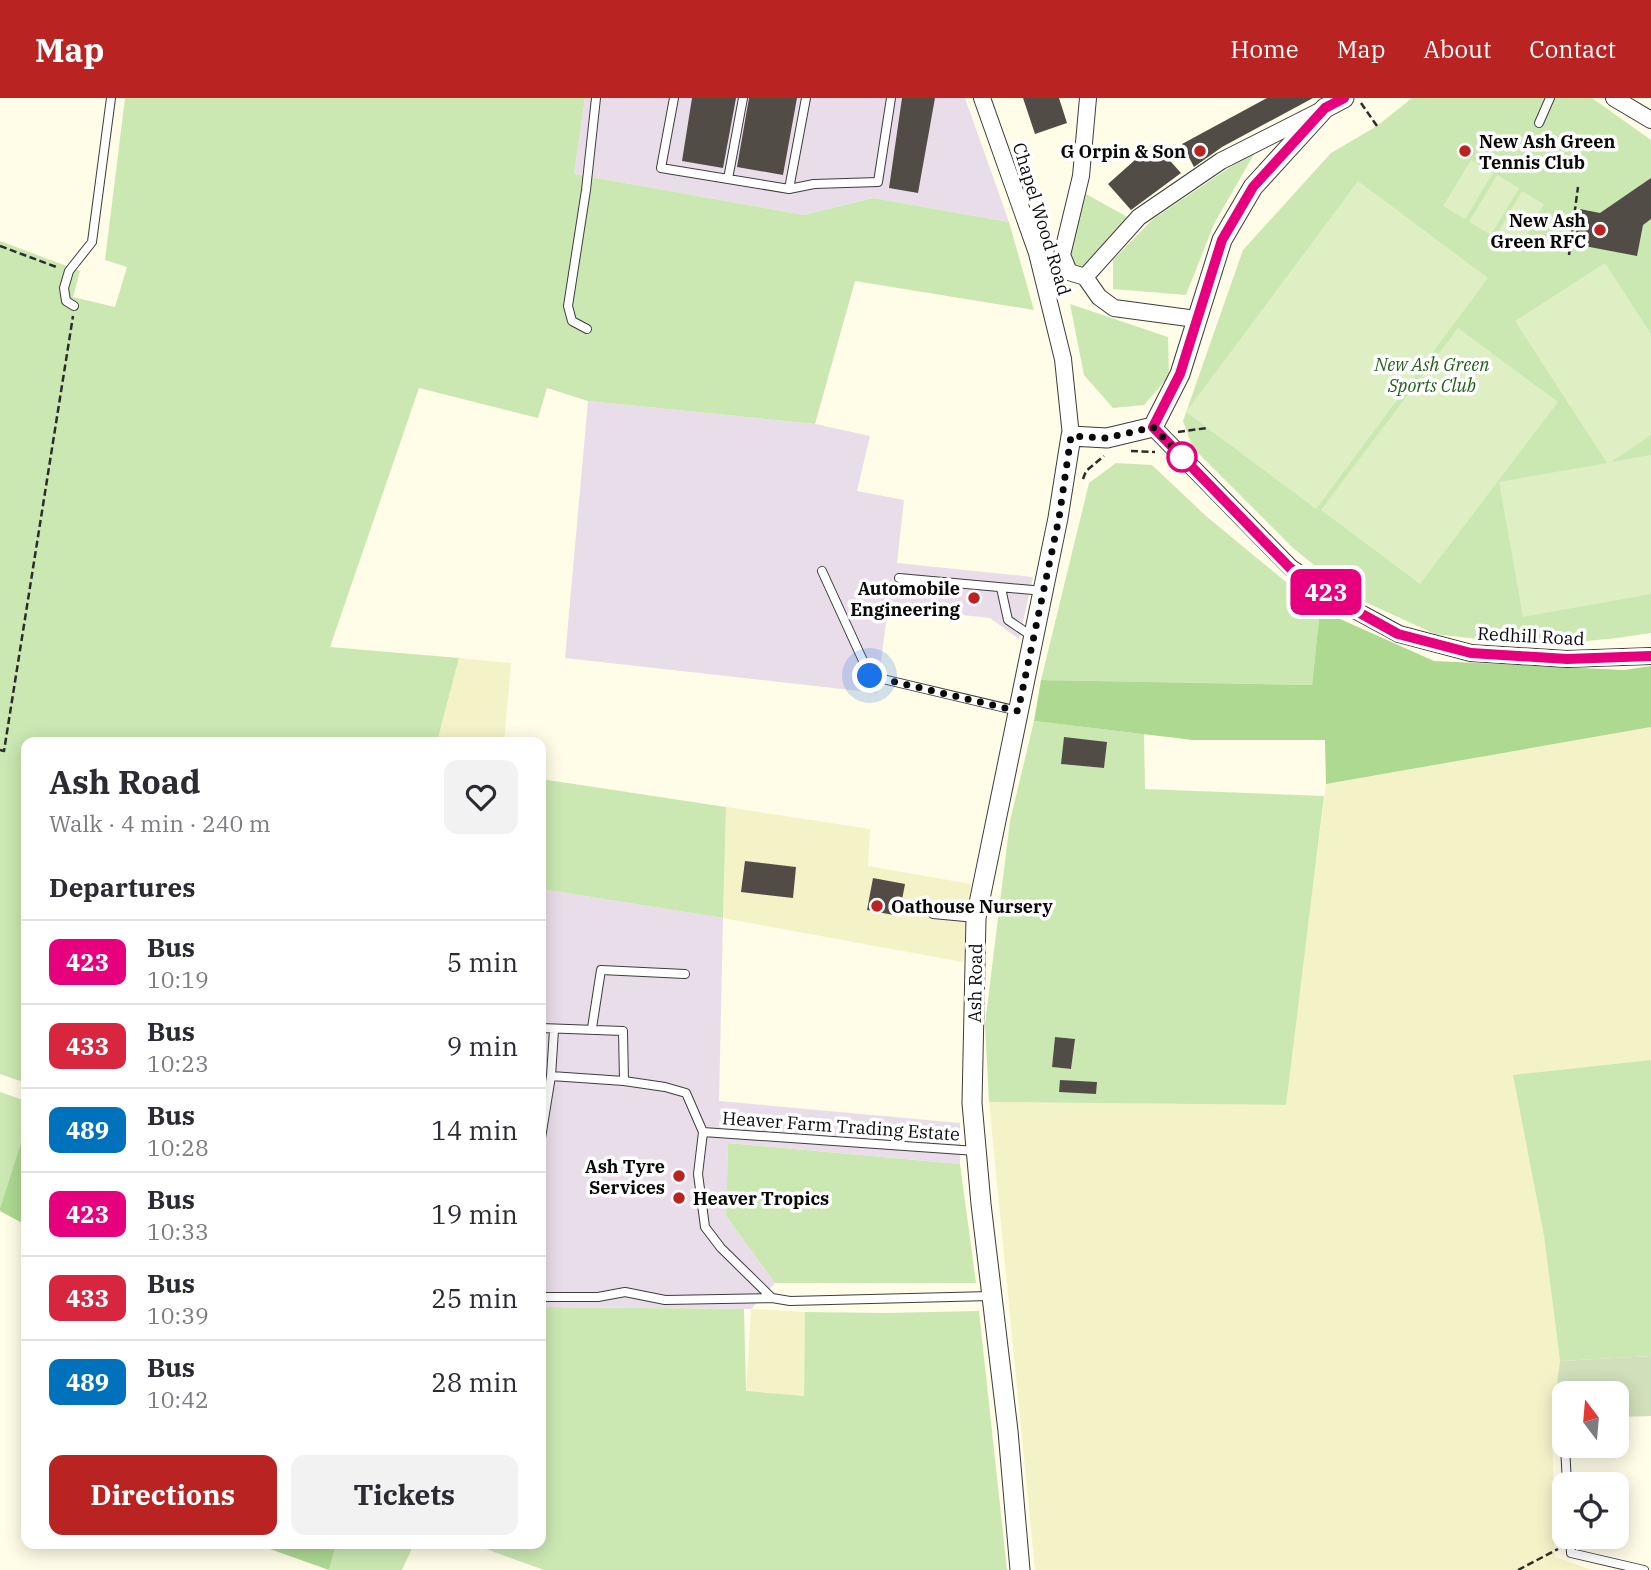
<!DOCTYPE html>
<html lang="en">
<head>
<meta charset="utf-8">
<style>
	:root { --surface:#fff; --page:#f2f2f3; --text:#2b2b33; --muted:#7c7c81; --line:#e1e1e2; --accent:#b92422 }
	body { margin:0; font-family:"IBM Plex Serif",serif; background:var(--page); color:var(--text); height:100vh; display:flex; flex-direction:column; font-size:26px; white-space:nowrap }
	* { box-sizing:border-box; margin:0 }
	p { font-size:23px; color:var(--muted) }
	.icon { flex:none; width:38px; height:38px; fill:none; stroke:currentColor; stroke-width:2; stroke-linecap:round; stroke-linejoin:round }
	.map { position:relative; flex:1; overflow:hidden }
	.side { position:absolute; left:21px; top:639px; width:525px; height:812px; display:flex; flex-direction:column; background:var(--surface); border-radius:14px; box-shadow:0 4px 18px #0003 }
	.side>* { flex:none }
	.badge { padding:0 14px; border-radius:10px; font-size:24px; line-height:46px }
	.needle { width:46px; rotate:344deg }
	.controls { position:absolute; left:1552px; top:1283px; display:grid; gap:14px }
	.controls a { display:grid; place-items:center; width:77px; height:77px; border-radius:14px; background:var(--surface); box-shadow:0 4px 18px #0003; font-size:35px }
	.you { position:absolute; width:35px; height:35px; margin:-18px; border:5px solid #fff; border-radius:50%; background:#1a73e8; box-shadow:0 0 0 10px #1a73e833 }
	.map>.badge { position:absolute; translate:-50% -50%; box-shadow:0 0 0 4px #fff }
	h2 { padding:0 28px; font-size:26px; line-height:63px }
	.round { display:grid; place-items:center; flex:none; width:74px; height:74px; border-radius:14px; background:var(--page) }
	.headline { display:flex; align-items:center; justify-content:space-between; height:119px; padding:0 28px }
	h1 { font-size:33px; font-weight:800; line-height:52px }
	.action { display:flex; gap:14px; margin-top:auto; padding:14px 28px }
	.action a { flex:1; height:80px; border-radius:14px; background:var(--accent); color:#fff; font-size:28px; font-weight:800; line-height:80px; text-align:center }
	.action a+a { background:var(--page); color:var(--text) }
	ul { padding:0; list-style:none }
	li { display:flex; align-items:center; gap:21px; height:84px; padding:0 28px; border-top:2px solid var(--line) }
	li div { flex:1 }
	li b { display:block; font-size:26px }
	li em { font-style:normal }
	li .badge { min-width:77px; font-weight:700; text-align:center }
	header { display:flex; align-items:center; gap:42px; box-sizing:border-box; height:98px; padding:0 35px; background:var(--accent); color:#fff }
	header strong { font-size:33px }
	nav { display:flex; gap:38px; margin-inline-start:auto; font-size:24px }
	.map>svg:first-child { display:block }
	.industrial { fill:#e9ddea }
	.farmland { fill:#f4f3c8 }
	.green { fill:#cbe8b2; fill-rule:evenodd }
	.forest { fill:#add991 }
	.cemetery { fill:#d1dfba }
	.pitch { fill:#ddefc3 }
	.building { fill:#524c46 }
	.lines { fill:none; stroke-linecap:round; stroke-linejoin:round }
	.service-casing { stroke:#3d3d3d; stroke-width:10 }
	.minor-casing { stroke:#3d3d3d; stroke-width:18 }
	.tertiary-casing { stroke:#3d3d3d; stroke-width:21 }
	.path { stroke:#2c2c2c; stroke-width:2.5; stroke-dasharray:7 3.5; stroke-linecap:butt }
	.service { stroke:#fff; stroke-width:8 }
	.minor { stroke:#fff; stroke-width:16 }
	.tertiary { stroke:#fff; stroke-width:19 }
	.line-casing { stroke:#fff; stroke-width:16 }
	.line { stroke:#e6007e; stroke-width:10 }
	.walk { stroke:#0a0a0a; stroke-width:7; stroke-dasharray:0 12.6 }
	.poi-dot { fill:#b92422; stroke:#fff; stroke-width:2.5 }
	.stop-dot { fill:#fff; stroke:#e6007e; stroke-width:3.5 }
	.labels { text-anchor:middle; dominant-baseline:central; stroke-width:7; stroke-linejoin:round; paint-order:stroke }
	.poi-label { font-size:18px; font-weight:bold; fill:#0a0a0a; stroke:#fff; text-anchor:end }
	.street-label { font-size:18px; fill:#0a0a0a; stroke:#fff }
	.park-label { font-size:18px; font-style:italic; fill:#25601b; stroke:#fff }
</style>
</head>
<body>
<header>
<strong>Map</strong>
<nav><a>Home</a><a>Map</a><a>About</a><a>Contact</a></nav>
</header>
<div class="map">
<svg width="1651" height="1472" viewBox="0 0 1651 1472">
	<rect width="100%" height="100%" fill="#fffce7"/>
	<!-- industrial -->
	<path class="industrial" d="M585,0H965L1009,124L873,100L804,117L574,76Z
		M588,303L815,326L870,338L857,393L904,402L897,465L1033,479L1019,541L990,520L888,509L877,595L565,560Z
		M541,791L723,820L719,1003L960,1025V1066L728,1045L726,1118L775,1185L751,1211L541,1209Z"/>
	<!-- farmland -->
	<path class="farmland" d="M459,560L511,565L504,644H437Z
		M1651,629V962L1514,977L1544,1138L1560,1263L1552,1322L1555,1459L1592,1472H1035L989,1004L1285,1007L1326,686Z
		M726,709L870,731L868,768L971,786L963,864L723,820Z
		M751,1211L805,1214L804,1298L746,1294Z"/>
	<!-- green -->
	<path class="green" d="M125,0H585L574,76L804,117L873,100L1009,124L1034,212L855,183L815,326L588,303L547,290L538,320L419,290L330,549L459,560L437,644H26V985L0,976V143L80,173L73,199L115,209L127,169L105,162Z
		M1412,0H1592L1651,42V535L1617,540L1536,548L1435,536L1354,499L1293,450L1193,350L1183,323L1243,152L1331,55L1377,28Z
		M1257,51L1214,126L1186,197L1113,191V162L1153,121Z
		M1086,96L1131,121L1081,170L1071,166L1066,156Z
		M1070,206L1168,239L1169,278L1144,307L1113,310L1084,277Z
		M1116,365L1152,367L1206,418L1320,512L1312,587L1041,582L1089,385Z
		M1034,623L1144,636L1145,691L1324,698L1286,1007L989,1004L985,926L1010,723ZM1106,644L1104,670L1061,666ZM1055,939L1074,941L1071,971L1052,969Z
		M541,681L726,709L723,820L541,791Z
		M1651,962V1258L1560,1263L1544,1138L1513,977Z
		M0,994L26,1003V1029L0,1110Z
		M728,1045L960,1066L976,1185H775L726,1118Z
		M541,1209L744,1211L746,1293L804,1298L805,1214L886,1215L979,1213L1007,1472H544L472,1446H541Z
		M336,1446H414L402,1472H329Z"/>
	<!-- forest -->
	<path class="forest" d="M1320,512L1434,563L1624,572L1651,568V629L1326,686L1325,642H1193L1034,623L1041,582L1312,587Z
		M26,1029V1127L0,1113V1110Z
		M256,1446H336L329,1472Z"/>
	<!-- cemetery -->
	<path class="cemetery" d="M1651,1258V1318L1617,1319V1295H1564V1322H1552L1560,1263Z"/>
	<!-- pitch -->
	<path class="pitch" d="M1471,62L1493,75L1465,121L1443,108Z
		M1497,77L1519,90L1491,137L1469,124Z
		M1358,83L1488,180L1316,411L1186,314Z
		M1522,93L1544,106L1518,152L1495,139Z
		M1605,165L1651,236V337L1611,364L1651,357V496L1523,519L1499,384L1607,365L1515,223Z
		M1458,230L1558,304L1420,486L1321,412Z"/>
	<!-- building -->
	<path class="building" d="M692,0H736L723,70L682,63Z
		M749,0H797L783,77L737,69Z
		M902,0H935L918,95L889,90Z
		M1023,0H1059L1067,25L1035,36Z
		M1267,0H1313L1222,49L1194,69L1182,46Z
		M1154,45L1181,75L1131,112L1108,86Z
		M1651,80V121L1643,127L1637,158L1574,146L1580,111L1600,115Z
		M1064,639L1107,644L1104,670L1061,666Z
		M745,763L796,769L793,800L741,794Z
		M873,780L905,786L899,818L867,812Z
		M1055,939L1075,941L1071,971L1052,969Z
		M1060,982L1097,984L1096,996L1059,994Z"/>
	<g class="lines">
		<!-- service casing -->
		<g class="service-casing">
			<path id="service" d="M674,0L661,70L789,91L814,86L878,84L891,0
				M1539,25L1550,0
				M728,81L743,0
				M789,91L806,0
				M74,208L66,203L64,190L69,173L92,144L111,0
				M587,231L572,223L568,208L586,92L596,0
				M822,473L870,578L1018,613
				M899,480L1044,493
				M1001,490L1008,522L1033,539
				M933,816L976,820
				M541,930L623,933L624,983L665,989L686,995L703,1034L698,1076L705,1129L721,1150L772,1200
				M592,930L601,872L685,876
				M551,978L624,983
				M703,1034L976,1053
				M541,1040L551,978L554,932
				M541,1199H598L625,1194L665,1202L772,1200L790,1203L991,1198
				M1563,1330L1564,1347
				M1565,1348L1567,1386
				M1570,1438L1571,1455L1644,1472"/>
		</g>
		<!-- minor casing -->
		<g class="minor-casing">
			<path id="minor" d="M982,0L1037,155L1063,261L1071,338
				M1614,0L1651,22
				M1085,179L1069,174L1062,157L1081,78L1088,0
				M1196,221L1114,210L1099,199L1085,179L1139,119L1221,63L1320,13
				M1153,329L1290,469L1340,504L1399,536L1471,555L1567,561L1651,558"/>
		</g>
		<!-- tertiary casing -->
		<g class="tertiary-casing">
			<path id="tertiary" d="M1020,1472L1008,1333L981,1106L972,1005L976,820L1058,420L1071,338L1107,340L1153,329L1180,276L1222,142L1253,89L1325,10L1344,0"/>
		</g>
		<!-- path -->
		<path class="path" d="M1361,5L1377,28
			M0,148L59,170
			M1569,157L1578,89
			M1178,334L1207,330
			M1131,353L1155,354
			M1083,381L1086,373L1104,358
			M0,652L4,653L73,218
			M1518,1472L1558,1451"/>
		<!-- service -->
		<use href="#service" class="service"/>
		<!-- minor -->
		<use href="#minor" class="minor"/>
		<!-- tertiary -->
		<use href="#tertiary" class="tertiary"/>
	</g>
	<g class="lines">
		<!-- line casing -->
		<g class="line-casing">
			<path id="line" d="M1344,0L1325,10L1253,89L1222,142L1180,276L1153,329L1290,470L1340,504L1398,536L1471,555L1567,561L1651,558"/>
		</g>
		<!-- line -->
		<use href="#line" class="line"/>
		<!-- walk -->
		<path class="walk" d="M870,578L1018,613L1059,420L1071,338L1107,340L1153,329L1182,359"/>
	</g>
	<!-- markers -->
	<g class="poi-dot">
		<circle cx="1200" cy="53" r="7"/>
		<circle cx="1465" cy="53" r="7"/>
		<circle cx="1600" cy="132" r="7"/>
		<circle cx="974" cy="500" r="7"/>
		<circle cx="877" cy="808" r="7"/>
		<circle cx="679" cy="1078" r="7"/>
		<circle cx="679" cy="1100" r="7"/>
	</g>
	<circle class="stop-dot" cx="1182" cy="359" r="14"/>
	<g class="labels">
		<!-- poi labels -->
		<g class="poi-label">
			<text x="1479" y="43" text-anchor="start">New Ash Green<tspan x="1479" dy="21">Tennis Club</tspan></text>
			<text x="1186" y="53">G Orpin &amp; Son</text>
			<text x="1586" y="122">New Ash<tspan x="1586" dy="21">Green RFC</tspan></text>
			<text x="960" y="490">Automobile<tspan x="960" dy="21">Engineering</tspan></text>
			<text x="891" y="808" text-anchor="start">Oathouse Nursery</text>
			<text x="665" y="1068">Ash Tyre<tspan x="665" dy="21">Services</tspan></text>
			<text x="693" y="1100" text-anchor="start">Heaver Tropics</text>
		</g>
		<!-- street labels -->
		<g class="street-label">
			<text transform="translate(1042 121) rotate(73)">Chapel Wood Road</text>
			<text transform="translate(1531 538) rotate(3)">Redhill Road</text>
			<text transform="translate(975 885) rotate(-89)">Ash Road</text>
			<text transform="translate(841 1028) rotate(4)">Heaver Farm Trading Estate</text>
		</g>
		<!-- park labels -->
		<g class="park-label">
			<text x="1432" y="266">New Ash Green<tspan x="1432" dy="21">Sports Club</tspan></text>
		</g>
	</g>
</svg>
<div class="controls">
<a><svg class="needle" viewBox="-14 -14 28 28"><path d="M0-13l5 13h-10z" fill="#e53935"/><path d="M0 13l5-13h-10z" fill="#7c7c81"/></svg></a>
<a><svg class="icon" aria-label="locate" viewBox="0 0 24 24"><circle cx="12" cy="12" r="6"/><path d="M12 2v4M12 18v4M2 12h4M18 12h4"/></svg></a>
</div>
<div class="you" style="left:870px;top:578px"></div>
<b class="badge" style="left:1326px;top:494px;background:#e6007e;color:#fff">423</b>
<section class="side">
<div class="headline"><div><h1>Ash Road</h1><p>Walk · 4 min · 240 m</p></div><a class="round"><svg class="icon" aria-label="heart" viewBox="0 0 24 24"><path d="M12 20l-8-8c-3-5 5-10 8-4 3-6 11-1 8 4z"/></svg></a></div>
<h2>Departures</h2>
<ul>
<li><span class="badge" style="background:#e6007e;color:#fff">423</span><div><b>Bus</b><p>10:19</p></div><em>5 min</em></li>
<li><span class="badge" style="background:#d7263d;color:#fff">433</span><div><b>Bus</b><p>10:23</p></div><em>9 min</em></li>
<li><span class="badge" style="background:#0072bc;color:#fff">489</span><div><b>Bus</b><p>10:28</p></div><em>14 min</em></li>
<li><span class="badge" style="background:#e6007e;color:#fff">423</span><div><b>Bus</b><p>10:33</p></div><em>19 min</em></li>
<li><span class="badge" style="background:#d7263d;color:#fff">433</span><div><b>Bus</b><p>10:39</p></div><em>25 min</em></li>
<li><span class="badge" style="background:#0072bc;color:#fff">489</span><div><b>Bus</b><p>10:42</p></div><em>28 min</em></li>
</ul>
<div class="action"><a>Directions</a><a>Tickets</a></div>
</section>
</div>
</body>
</html>
